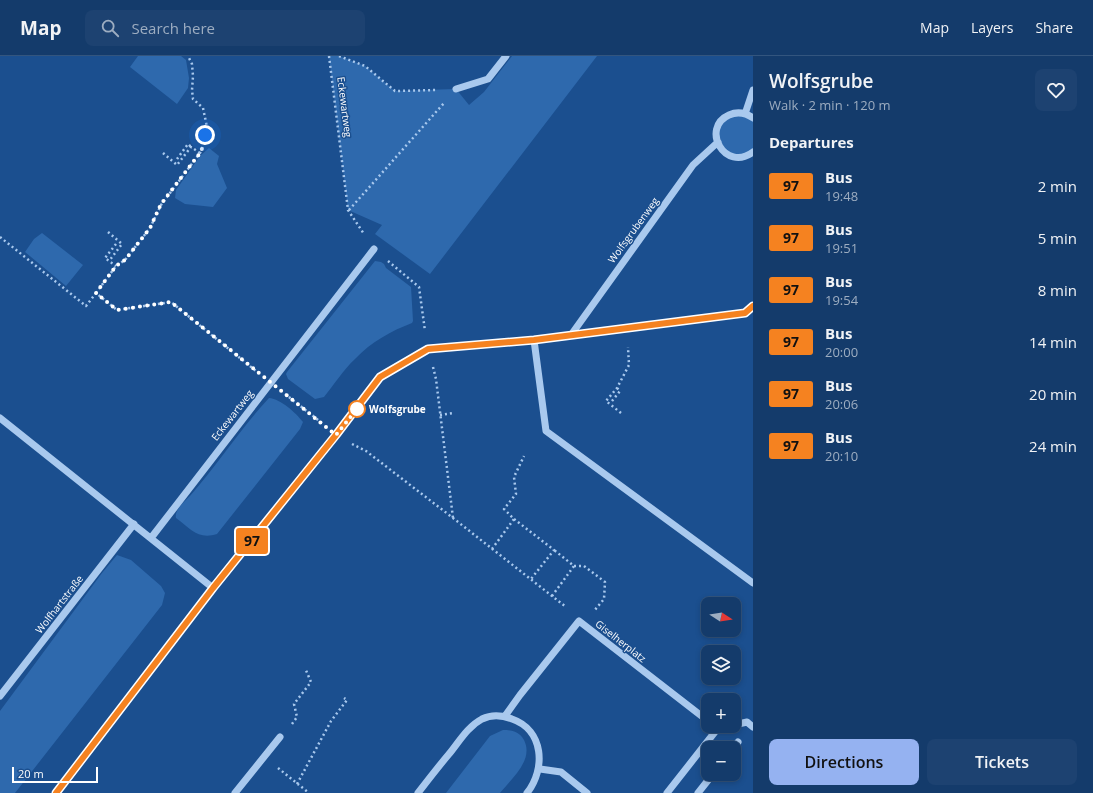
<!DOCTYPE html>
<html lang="en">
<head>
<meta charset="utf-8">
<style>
	:root { --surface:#143b6b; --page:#1d4271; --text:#f1f3f6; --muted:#9dadc1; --line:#33557e; --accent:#95b2f1 }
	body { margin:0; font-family:"Open Sans",sans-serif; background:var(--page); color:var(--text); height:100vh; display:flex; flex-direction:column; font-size:15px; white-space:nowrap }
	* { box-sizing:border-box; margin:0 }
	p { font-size:13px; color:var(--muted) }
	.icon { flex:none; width:22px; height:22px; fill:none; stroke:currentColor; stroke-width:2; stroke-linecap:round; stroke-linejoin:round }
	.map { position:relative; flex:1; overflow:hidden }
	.sheet { display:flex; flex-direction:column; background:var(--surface); width:340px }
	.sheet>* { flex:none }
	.badge { padding:0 8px; border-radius:3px; font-size:14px; line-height:26px }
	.needle { width:26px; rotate:102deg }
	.fabs { position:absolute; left:701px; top:541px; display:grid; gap:8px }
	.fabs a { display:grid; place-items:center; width:40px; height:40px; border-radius:8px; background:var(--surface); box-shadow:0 2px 6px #0003,0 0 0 1px var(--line); font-size:20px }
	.scale { position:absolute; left:12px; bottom:10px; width:86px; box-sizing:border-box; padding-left:4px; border:2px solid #fff; border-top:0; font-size:11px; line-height:14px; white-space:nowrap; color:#fff; -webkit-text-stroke:3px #1b4f8f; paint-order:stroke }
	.you { position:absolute; width:20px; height:20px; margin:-10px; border:3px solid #fff; border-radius:50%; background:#1a73e8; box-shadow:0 0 0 6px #1a73e833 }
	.map>.badge { position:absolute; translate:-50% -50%; box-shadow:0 0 0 2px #fff }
	h2 { padding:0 16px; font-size:15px; line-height:36px }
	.round { display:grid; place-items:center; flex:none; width:42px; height:42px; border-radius:8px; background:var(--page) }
	.headline { display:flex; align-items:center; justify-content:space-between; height:68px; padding:0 16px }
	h1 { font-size:19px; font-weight:600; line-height:30px }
	.cta { display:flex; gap:8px; margin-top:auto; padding:8px 16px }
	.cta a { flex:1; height:46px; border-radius:8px; background:var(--accent); color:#111; font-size:16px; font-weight:600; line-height:46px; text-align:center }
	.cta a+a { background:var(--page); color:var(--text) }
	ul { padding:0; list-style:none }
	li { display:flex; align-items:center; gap:12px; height:52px; padding:0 16px }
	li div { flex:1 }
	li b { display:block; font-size:15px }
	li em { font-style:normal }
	li .badge { min-width:44px; font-weight:700; text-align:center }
	header { display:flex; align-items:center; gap:24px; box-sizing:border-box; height:56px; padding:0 20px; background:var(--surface); border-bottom:1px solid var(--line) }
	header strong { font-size:19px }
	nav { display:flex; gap:22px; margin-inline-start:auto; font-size:14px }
	.search { width:280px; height:36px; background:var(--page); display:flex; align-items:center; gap:10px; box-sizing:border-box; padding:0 14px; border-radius:8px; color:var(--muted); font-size:15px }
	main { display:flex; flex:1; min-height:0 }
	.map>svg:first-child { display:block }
	.green { fill:#2e69ad }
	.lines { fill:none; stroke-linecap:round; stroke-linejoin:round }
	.path { stroke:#a9c9ee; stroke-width:2.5; stroke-dasharray:2 3; stroke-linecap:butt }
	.minor { stroke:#a9c9ee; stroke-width:7 }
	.line-casing { stroke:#fff; stroke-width:9 }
	.line { stroke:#f58220; stroke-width:6 }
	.walk { stroke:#fff; stroke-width:4; stroke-dasharray:0 7.2 }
	.stop-dot { fill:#fff; stroke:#f58220; stroke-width:2 }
	.labels { text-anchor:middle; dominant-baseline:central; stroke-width:3; stroke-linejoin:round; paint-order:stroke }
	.street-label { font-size:10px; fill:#fff; stroke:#1b4f8f }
	.stop-label { font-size:10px; font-weight:bold; fill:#fff; stroke:#1b4f8f; text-anchor:start }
</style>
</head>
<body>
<header>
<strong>Map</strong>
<div class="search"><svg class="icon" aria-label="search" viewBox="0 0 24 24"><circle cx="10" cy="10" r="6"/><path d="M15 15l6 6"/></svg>Search here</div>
<nav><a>Map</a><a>Layers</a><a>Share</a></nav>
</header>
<main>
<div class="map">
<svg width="753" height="737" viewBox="0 0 753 737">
	<rect width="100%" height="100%" fill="#1b4f8f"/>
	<!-- green -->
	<path class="green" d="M138,0H181L186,4L189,22L188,32L177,48L130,11Z
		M329,0H339L365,10L395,35L456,33L469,49L484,36L512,0H597L430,218L375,178L382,169L348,154Z
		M732,58L753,62V96L741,101L721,93L717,73Z
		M209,92L219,100L217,108L227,132L213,151L185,148L175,142L176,134L200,100Z
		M42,177L83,209L66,230L25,196L34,183Z
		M375,205L381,206L384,208L386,212L411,231L413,265L412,267C391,275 371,286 355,303C343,314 334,329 324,341L315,343L288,323L286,318L287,316Z
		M269,342C281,343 296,357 303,366L300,373L217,478C198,484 191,473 176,462C174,454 185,445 190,440C218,408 240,373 269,342Z
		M117,499L131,504L161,530L165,537L162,549L15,737H0V655L102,517Z
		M503,674C512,674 519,675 524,684C534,704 512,722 500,737H446L490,680Z"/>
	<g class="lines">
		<!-- path -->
		<path class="path" d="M329,0L348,154L364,178
			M339,0L365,10L395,35L438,34
			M163,97L177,109L191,91L200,97
			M177,103L188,88L191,91
			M349,154L444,47
			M108,176L122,188L109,205
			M0,181L86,250L96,237L117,254L171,246L256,315
			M116,188L105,202L116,210
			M388,205L419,231L425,275
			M96,237L116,210L125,204L150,172L161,149L200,97L204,88L207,71L203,52L193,43L192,34L193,20L192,8L188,0
			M433,311L436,323L453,462
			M285,338L322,367
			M612,345L620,335L617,332
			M621,357L606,345L617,332L629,309L628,291
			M440,359L454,357
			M352,388L366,395L453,462L566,551
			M514,463L554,494L531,523
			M492,493L514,463L504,453L516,438L514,421L524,400
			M574,510H584L605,526L604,543L594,555
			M552,540L574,510L554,494
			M292,668L297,661L294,648L311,626L305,612
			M278,712L309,737
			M297,728L331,665L347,644L344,642"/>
		<!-- minor -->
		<path class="minor" d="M456,33L488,23L506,0
			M745,58L753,34
			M753,62C746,57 738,55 729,59C700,72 725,117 753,96
			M571,279L693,109L718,86
			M534,284L546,375L753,527
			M0,362L213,532
			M151,482L374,193
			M0,640L134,468
			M505,660L520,639L579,565L708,665
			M734,669L747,666L753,671
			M715,670L718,672L728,670
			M733,692L738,686
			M540,713L561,716L587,737
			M56,737L213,532L336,379L380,321L428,293L534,284L745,257L753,250
			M235,737L280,681
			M418,737C428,724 438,711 449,698C459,686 467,671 482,663C492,658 502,659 512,663C544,674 546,713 527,737
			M667,737L718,672
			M698,737L713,718"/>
	</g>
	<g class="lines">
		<!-- line casing -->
		<g class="line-casing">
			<path id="line" d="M56,737L213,532L336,379L380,321L428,293L534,284L745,257L753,250"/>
		</g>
		<!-- line -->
		<use href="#line" class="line"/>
		<!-- walk -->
		<path class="walk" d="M205,79L204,88L200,97L161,148L150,172L125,204L116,210L96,237L117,254L171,246L336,379L357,353"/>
	</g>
	<!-- markers -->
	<circle class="stop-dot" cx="357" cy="353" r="8"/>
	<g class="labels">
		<!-- street labels -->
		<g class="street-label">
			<text transform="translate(345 51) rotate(83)">Eckewartweg</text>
			<text transform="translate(633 174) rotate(-54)">Wolfsgrubenweg</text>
			<text transform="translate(232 359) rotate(-52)">Eckewartweg</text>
			<text transform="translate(59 548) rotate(-52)">Wolfhartstraße</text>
			<text transform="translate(621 585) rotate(38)">Giselherplatz</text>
		</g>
		<!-- stop labels -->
		<g class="stop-label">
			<text x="369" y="353">Wolfsgrube</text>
		</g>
	</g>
</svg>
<div class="fabs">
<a><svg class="needle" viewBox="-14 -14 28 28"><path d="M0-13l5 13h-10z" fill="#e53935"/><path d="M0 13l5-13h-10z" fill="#9dadc1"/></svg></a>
<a><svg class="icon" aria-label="layers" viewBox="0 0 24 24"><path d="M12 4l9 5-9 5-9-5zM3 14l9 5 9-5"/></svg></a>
<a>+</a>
<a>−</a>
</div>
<div class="scale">20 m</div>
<div class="you" style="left:205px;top:79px"></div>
<b class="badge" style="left:252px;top:485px;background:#f58220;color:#111">97</b>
</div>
<section class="sheet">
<div class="headline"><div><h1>Wolfsgrube</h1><p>Walk · 2 min · 120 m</p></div><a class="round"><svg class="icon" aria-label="heart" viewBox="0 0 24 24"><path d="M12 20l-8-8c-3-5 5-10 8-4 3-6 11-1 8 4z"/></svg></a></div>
<h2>Departures</h2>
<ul>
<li><span class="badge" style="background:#f58220;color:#111">97</span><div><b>Bus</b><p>19:48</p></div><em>2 min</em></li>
<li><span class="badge" style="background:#f58220;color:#111">97</span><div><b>Bus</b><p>19:51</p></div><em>5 min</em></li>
<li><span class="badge" style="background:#f58220;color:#111">97</span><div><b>Bus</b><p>19:54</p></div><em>8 min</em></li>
<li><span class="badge" style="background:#f58220;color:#111">97</span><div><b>Bus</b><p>20:00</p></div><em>14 min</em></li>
<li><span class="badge" style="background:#f58220;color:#111">97</span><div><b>Bus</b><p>20:06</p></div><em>20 min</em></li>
<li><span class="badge" style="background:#f58220;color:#111">97</span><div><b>Bus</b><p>20:10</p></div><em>24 min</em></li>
</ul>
<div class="cta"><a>Directions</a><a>Tickets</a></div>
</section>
</main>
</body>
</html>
